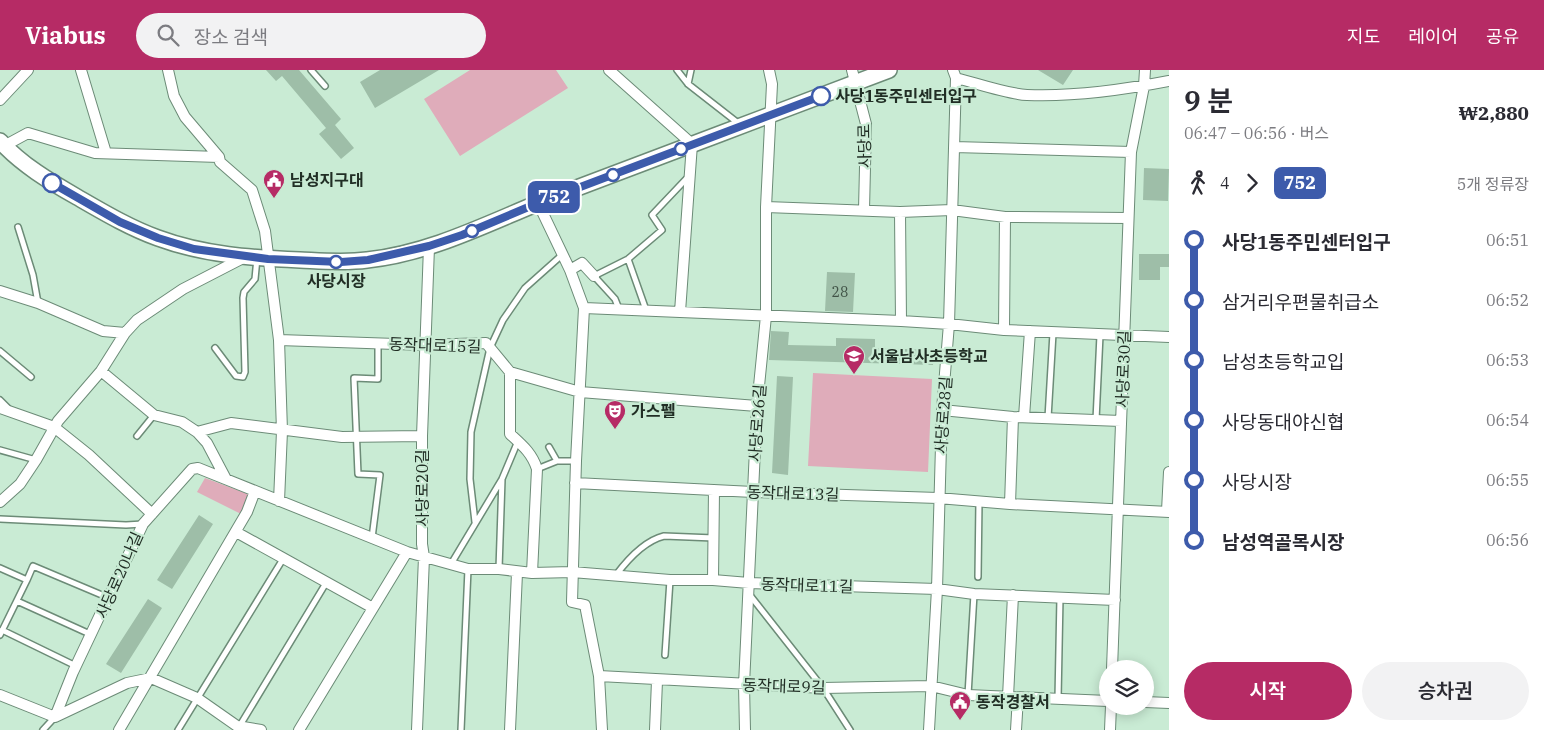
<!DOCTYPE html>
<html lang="ko">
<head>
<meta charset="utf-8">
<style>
	:root { --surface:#fff; --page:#f2f2f3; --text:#2b2b33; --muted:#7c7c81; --accent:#b62b65 }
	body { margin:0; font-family:"IBM Plex Serif","Noto Sans KR",serif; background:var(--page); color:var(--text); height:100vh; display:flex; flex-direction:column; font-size:19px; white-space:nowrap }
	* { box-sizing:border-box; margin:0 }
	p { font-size:16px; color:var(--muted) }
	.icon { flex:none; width:28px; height:28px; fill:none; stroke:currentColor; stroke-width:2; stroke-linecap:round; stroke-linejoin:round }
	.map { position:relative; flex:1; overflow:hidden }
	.sheet { display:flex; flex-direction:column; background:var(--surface); width:375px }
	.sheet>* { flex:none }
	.badge { padding:0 10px; border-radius:8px; font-size:18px; line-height:32px }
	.buttons { position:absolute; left:1099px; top:590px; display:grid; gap:10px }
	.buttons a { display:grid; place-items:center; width:55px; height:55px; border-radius:50%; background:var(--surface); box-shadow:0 2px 12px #0003; font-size:25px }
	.map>.badge { position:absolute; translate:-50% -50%; box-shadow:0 0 0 2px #fff }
	.legs { display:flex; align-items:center; gap:8px; height:55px; padding:0 15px; font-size:16px }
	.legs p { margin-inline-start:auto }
	.overview { display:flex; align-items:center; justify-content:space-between; height:85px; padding:0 15px }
	h1 { font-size:28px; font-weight:600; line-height:38px }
	.primary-button { display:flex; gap:10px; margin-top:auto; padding:10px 15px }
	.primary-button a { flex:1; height:58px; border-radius:30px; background:var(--accent); color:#fff; font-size:20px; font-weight:600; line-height:58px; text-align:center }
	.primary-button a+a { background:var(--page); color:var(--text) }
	ul { padding:0 15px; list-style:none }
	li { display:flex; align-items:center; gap:18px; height:60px; font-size:19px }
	li i { display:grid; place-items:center; width:8px; height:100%; margin:0 6px; background:currentColor }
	li i::after { content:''; width:12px; height:12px; margin:-6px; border:4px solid; border-radius:50%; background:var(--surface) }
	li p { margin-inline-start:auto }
	li:first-child i { background:linear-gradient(#0000 50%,currentColor 0) }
	li:last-child i { background:linear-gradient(currentColor 50%,#0000 0) }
	header { display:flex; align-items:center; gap:30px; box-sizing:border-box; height:70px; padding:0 25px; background:var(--accent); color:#fff }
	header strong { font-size:24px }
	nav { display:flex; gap:28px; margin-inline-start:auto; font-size:18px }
	.search { width:350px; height:45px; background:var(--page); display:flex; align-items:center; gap:12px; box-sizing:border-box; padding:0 18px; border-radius:28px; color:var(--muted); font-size:19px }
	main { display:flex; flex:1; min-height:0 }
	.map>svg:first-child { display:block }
	.green { fill:#dfacba }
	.building { fill:#9ebea8 }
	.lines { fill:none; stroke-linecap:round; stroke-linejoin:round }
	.lane-casing { stroke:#6c8b77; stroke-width:8 }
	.street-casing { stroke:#6c8b77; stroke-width:12 }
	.primary-casing { stroke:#6c8b77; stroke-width:18 }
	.lane { stroke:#fff; stroke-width:5 }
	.street { stroke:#fff; stroke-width:10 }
	.primary { stroke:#fff; stroke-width:15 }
	.line-1-casing { stroke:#fff; stroke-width:11 }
	.line-1 { stroke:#3d5bab; stroke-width:8 }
	.stop-1-dot { fill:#fff; stroke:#3d5bab; stroke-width:2.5 }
	.labels { text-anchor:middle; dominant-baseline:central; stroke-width:4.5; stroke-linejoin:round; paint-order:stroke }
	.number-label { font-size:14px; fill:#405246 }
	.stop-label { font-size:16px; font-weight:bold; fill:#212e25; stroke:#c9ebd4; text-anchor:start }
	.street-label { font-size:16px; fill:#212e25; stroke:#c9ebd4 }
	.poi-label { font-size:16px; font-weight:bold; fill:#212e25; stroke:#c9ebd4; text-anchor:start }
</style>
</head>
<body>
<header>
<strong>Viabus</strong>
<div class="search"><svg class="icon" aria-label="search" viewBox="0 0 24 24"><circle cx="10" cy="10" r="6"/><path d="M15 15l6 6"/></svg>장소 검색</div>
<nav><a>지도</a><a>레이어</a><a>공유</a></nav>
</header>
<main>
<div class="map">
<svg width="1169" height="660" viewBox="0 0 1169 660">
	<rect width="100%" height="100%" fill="#c9ebd4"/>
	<!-- green -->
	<path class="green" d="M470,0H556L568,18L460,86L424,29Z
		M813,303L932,309L928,402L808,396Z
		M205,408L248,424L243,445L197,422Z"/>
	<!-- building -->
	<path class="building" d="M266,0H299L341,49L335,55L354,78L341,89L319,64L326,58L282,6L276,11Z
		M380,0H439L375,38L360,12Z
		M1038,0H1073L1063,15Z
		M1144,98L1169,99L1168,131L1143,130Z
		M1139,184H1169V197H1160V210H1139Z
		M827,202L855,203L853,242L825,241Z
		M771,261L789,262L788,275L836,276V268L875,269V278L934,280L933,295L769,290Z
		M777,306L793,307L788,405L772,403Z
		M199,445L213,454L172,519L157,510Z
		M148,529L162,538L121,603L106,594Z"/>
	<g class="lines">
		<!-- lane casing -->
		<g class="lane-casing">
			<path id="lane" d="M311,0L325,16
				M677,0L688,14L738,53
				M688,14L691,0
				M18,157L33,205L38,233
				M628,189L646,240
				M619,239L615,229L594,206L628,189L662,160L652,145L689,106
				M215,278L236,306L243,307L245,302L243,228L244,222L255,209L257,188
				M0,281L31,307
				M0,330L8,338
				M1048,348L1053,263
				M1096,350L1100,265
				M137,366L154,345
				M549,377L557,391H576
				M0,380L36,390
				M537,399L557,391
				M0,449L126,455L143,454
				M475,452L470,409L471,362L490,278L503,250L525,218L562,185
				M372,468L380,405L358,404L354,308L378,309V273
				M451,494L502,409L518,371
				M0,498L27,510L0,565
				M499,499L502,409
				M616,505C628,489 644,471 664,466L714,468
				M978,507L979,431
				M27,510L33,496L109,528
				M749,524L823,618L850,660
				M17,531L92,565
				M2,560L76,596
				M665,585L670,510
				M968,625L974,524
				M1058,629L1060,527
				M239,657L326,513
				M43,660L55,647
				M178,660L283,489
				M461,660L468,499"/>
		</g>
		<!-- street casing -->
		<g class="street-casing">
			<path id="street" d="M81,0L106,83
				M168,0L174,26L185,47L219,87L220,92L252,120L265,161L279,270L282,361L279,431
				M609,0L692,74L680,242
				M852,0L866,54L864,140
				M956,8C976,13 1007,24 1027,25C1074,27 1123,20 1169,11
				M0,30L28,0
				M4,76L28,63L95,83L219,87
				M954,77L1131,82
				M538,133L570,200L584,238L576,391L572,532L585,535L599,606L602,660
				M766,137L900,142L952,140L1005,147L1128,148
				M900,142L901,251
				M570,200L582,193L594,206
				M0,221L38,233L103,261L125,263
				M584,238L901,251L949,254L1004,260L1169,267
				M1004,260L1005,147
				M279,270L425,275L486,273L510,302L580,322L757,336
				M101,301L154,345L182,352L197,362L207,373L226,409
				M510,302V364C522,375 532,383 537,399L532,503
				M0,338L54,357L89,385L152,444
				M942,340L1013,347L1121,351
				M1024,347L1030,261
				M197,362L231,353L342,367L422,366
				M575,413L753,422L938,428L1010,434L1169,442
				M0,432L20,414L36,390L58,351L101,301L125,263L137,250L183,219L245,187
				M1010,434L1013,347
				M1167,441L1169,402
				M236,462L373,538
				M713,510L714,420
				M1112,599L1131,82L1144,16L1145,0
				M599,606L823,618L931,616L968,625L1108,631
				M0,625L55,647L127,613L151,608L197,628L237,656L261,660
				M1008,627L1013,525
				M1145,632L1169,633
				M55,647L73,602L143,454L192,399L198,398L407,482L468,499H499L532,503L572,502L670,510H713L749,513L937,519L974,524L1115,530
				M119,660L247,442L255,421
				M299,660L407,482
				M417,660L424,487L422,474V366L429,177
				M510,660L517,503
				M655,660L657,611
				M745,660L744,615L757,336L766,246V137L772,14L769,0
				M929,660L937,519L942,340L949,254L956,8L953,0
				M1016,660L1018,627
				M1110,660L1111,636"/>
		</g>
		<!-- primary casing -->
		<g class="primary-casing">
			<path id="primary" d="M0,71C22,95 49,111 77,127C103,142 130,158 158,168C204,185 252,188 300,190C322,191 345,193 367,190C433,183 492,151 553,127C665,85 777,42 889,0"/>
		</g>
		<!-- lane -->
		<use href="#lane" class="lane"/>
		<!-- street -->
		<use href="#street" class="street"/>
		<!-- primary -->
		<use href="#primary" class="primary"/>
	</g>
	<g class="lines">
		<!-- line-1 casing -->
		<g class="line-1-casing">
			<path id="line-1" d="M52,113L120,152L158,168L194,179L268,189L341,192L368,190L429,176L462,165L538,133L821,26"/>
		</g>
		<!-- line-1 -->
		<use href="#line-1" class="line-1"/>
	</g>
	<!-- icons -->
	<defs>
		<g id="civic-pin" transform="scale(1.125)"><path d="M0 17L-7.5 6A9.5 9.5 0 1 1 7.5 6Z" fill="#b62b65" stroke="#c9ebd4"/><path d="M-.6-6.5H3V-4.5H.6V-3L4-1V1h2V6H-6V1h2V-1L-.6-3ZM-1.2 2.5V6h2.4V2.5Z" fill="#fff"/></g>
		<g id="school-pin" transform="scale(1.125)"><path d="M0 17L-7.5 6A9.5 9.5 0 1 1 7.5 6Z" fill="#b62b65" stroke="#c9ebd4"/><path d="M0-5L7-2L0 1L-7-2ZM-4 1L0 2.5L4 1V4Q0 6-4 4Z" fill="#fff"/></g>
		<g id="theatre-pin" transform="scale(1.125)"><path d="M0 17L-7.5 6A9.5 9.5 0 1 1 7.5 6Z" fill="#b62b65" stroke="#c9ebd4"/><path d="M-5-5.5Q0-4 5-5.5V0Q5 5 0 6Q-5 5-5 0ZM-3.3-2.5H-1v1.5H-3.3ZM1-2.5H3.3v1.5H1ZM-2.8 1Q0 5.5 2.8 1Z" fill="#fff"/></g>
	</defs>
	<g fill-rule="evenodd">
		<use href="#civic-pin" x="274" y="110"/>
		<use href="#school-pin" x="854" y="286"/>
		<use href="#theatre-pin" x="615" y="341"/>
		<use href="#civic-pin" x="960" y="632"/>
	</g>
	<!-- markers -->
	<g class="stop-1-dot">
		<circle cx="821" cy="26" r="9"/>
		<circle cx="681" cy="79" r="6"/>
		<circle cx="613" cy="105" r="6"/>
		<circle cx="52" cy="113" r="9"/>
		<circle cx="472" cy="161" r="6"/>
		<circle cx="336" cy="192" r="6"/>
	</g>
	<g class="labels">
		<!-- number labels -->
		<g class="number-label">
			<text x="840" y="222">28</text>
		</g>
		<!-- stop labels -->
		<g class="stop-label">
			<text x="835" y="26">사당1동주민센터입구</text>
			<text x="336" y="211" text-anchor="middle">사당시장</text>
		</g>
		<!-- street labels -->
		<g class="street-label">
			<text transform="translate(864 76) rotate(-91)">사당로</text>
			<text transform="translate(435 275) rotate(2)">동작대로15길</text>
			<text transform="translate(1123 299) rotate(-88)">사당로30길</text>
			<text transform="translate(943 345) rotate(-86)">사당로28길</text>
			<text transform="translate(757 353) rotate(-86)">사당로26길</text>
			<text transform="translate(422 418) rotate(-90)">사당로20길</text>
			<text transform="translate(793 423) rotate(2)">동작대로13길</text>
			<text transform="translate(119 505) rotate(-66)">사당로20나길</text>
			<text transform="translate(807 515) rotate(2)">동작대로11길</text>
			<text transform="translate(784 616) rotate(2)">동작대로9길</text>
		</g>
		<!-- poi labels -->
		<g class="poi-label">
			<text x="290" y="110">남성지구대</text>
			<text x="870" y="286">서울남사초등학교</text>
			<text x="631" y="341">가스펠</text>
			<text x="976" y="632">동작경찰서</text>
		</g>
	</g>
</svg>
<div class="buttons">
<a><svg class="icon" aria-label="layers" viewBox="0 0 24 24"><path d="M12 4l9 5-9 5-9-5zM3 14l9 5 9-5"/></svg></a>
</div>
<b class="badge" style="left:554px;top:127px;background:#3d5bab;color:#fff">752</b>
</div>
<section class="sheet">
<div class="overview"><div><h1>9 분</h1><p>06:47 – 06:56 · 버스</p></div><b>₩2,880</b></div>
<div class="legs"><svg class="icon" aria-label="walk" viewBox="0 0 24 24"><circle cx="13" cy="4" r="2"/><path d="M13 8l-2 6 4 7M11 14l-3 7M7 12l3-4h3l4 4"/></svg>4<svg class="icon" aria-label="forward" viewBox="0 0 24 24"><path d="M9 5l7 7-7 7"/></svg><b class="badge" style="background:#3d5bab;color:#fff">752</b><p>5개 정류장</p></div>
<ul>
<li><i style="color:#3d5bab"></i><b>사당1동주민센터입구</b><p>06:51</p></li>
<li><i style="color:#3d5bab"></i><span>삼거리우편물취급소</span><p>06:52</p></li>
<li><i style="color:#3d5bab"></i><span>남성초등학교입</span><p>06:53</p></li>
<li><i style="color:#3d5bab"></i><span>사당동대야신협</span><p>06:54</p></li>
<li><i style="color:#3d5bab"></i><span>사당시장</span><p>06:55</p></li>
<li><i style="color:#3d5bab"></i><b>남성역골목시장</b><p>06:56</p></li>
</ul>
<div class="primary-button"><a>시작</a><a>승차권</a></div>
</section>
</main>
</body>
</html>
